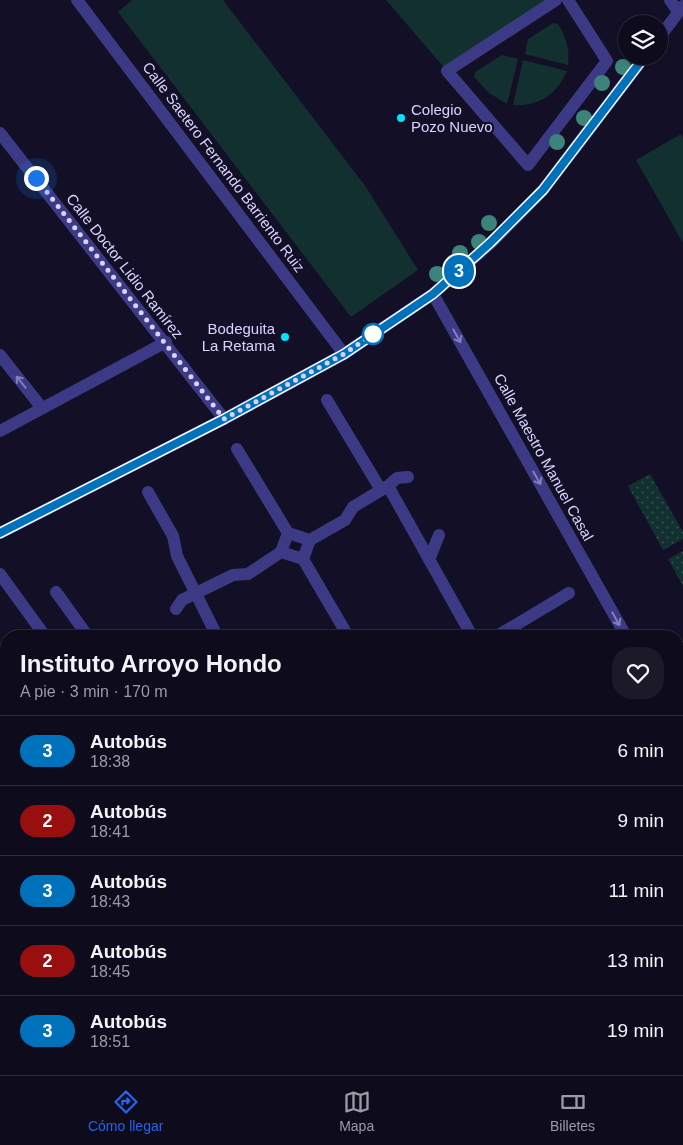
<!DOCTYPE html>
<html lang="es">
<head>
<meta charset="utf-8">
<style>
	:root { --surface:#0e0b1c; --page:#1c1929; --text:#f1f3f6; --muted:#9b9ba3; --line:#2e2b3b; --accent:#2563eb }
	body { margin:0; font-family:Helvetica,sans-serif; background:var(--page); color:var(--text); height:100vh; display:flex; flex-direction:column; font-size:19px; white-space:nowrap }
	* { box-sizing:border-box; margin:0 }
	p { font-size:16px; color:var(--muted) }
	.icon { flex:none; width:28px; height:28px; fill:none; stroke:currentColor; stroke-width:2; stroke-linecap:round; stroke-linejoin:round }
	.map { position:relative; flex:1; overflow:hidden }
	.side { position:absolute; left:0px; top:630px; width:684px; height:445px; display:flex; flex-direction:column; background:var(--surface); border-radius:20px 20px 0 0; box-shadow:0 1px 4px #0004,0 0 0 1px var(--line) }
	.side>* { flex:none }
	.badge { padding:0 10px; border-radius:16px; font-size:18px; line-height:32px }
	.fabs { position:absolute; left:618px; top:15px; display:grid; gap:10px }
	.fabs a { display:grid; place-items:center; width:50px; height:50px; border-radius:50%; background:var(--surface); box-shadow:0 1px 4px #0004,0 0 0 1px var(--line); font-size:25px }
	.you { position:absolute; width:25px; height:25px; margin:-12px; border:4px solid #fff; border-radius:50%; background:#1a73e8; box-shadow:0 0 0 8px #1a73e833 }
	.map>.badge { position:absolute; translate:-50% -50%; box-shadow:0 0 0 2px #fff }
	.round { display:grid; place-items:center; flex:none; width:52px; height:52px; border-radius:20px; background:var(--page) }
	.headline { display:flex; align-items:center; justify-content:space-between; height:85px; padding:0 20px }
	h1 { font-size:24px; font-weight:700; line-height:38px }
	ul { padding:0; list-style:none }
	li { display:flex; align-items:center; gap:15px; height:70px; padding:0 20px; border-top:1px solid var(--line) }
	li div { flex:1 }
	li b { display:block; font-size:19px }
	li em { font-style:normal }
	li .badge { min-width:55px; font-weight:700; text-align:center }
	.tab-bar { display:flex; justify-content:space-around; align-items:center; height:70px; border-top:1px solid var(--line); background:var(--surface); font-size:14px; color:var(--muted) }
	.tab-bar a { display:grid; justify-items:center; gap:2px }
	.tab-bar .active { color:var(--accent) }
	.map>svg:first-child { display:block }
	.grass { fill:#12302f }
	.park { fill:url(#park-dots) }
	.water { fill:url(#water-waves) }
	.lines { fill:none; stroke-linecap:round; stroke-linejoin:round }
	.pedestrian { stroke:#3d3a85; stroke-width:12 }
	.minor { stroke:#3d3a85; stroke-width:12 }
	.tertiary { stroke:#3d3a85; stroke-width:12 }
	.tree { fill:#3d827b }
	.oneway { stroke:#837fbc }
	.line-casing { stroke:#fff; stroke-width:11 }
	.line { stroke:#0072bc; stroke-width:8 }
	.walk { stroke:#d9d4ff; stroke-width:5; stroke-dasharray:0 9 }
	.poi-dot { fill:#00e5ff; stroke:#130f26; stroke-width:2 }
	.stop-dot { fill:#fff; stroke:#0072bc; stroke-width:2.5 }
	.labels { text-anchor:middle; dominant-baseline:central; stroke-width:4.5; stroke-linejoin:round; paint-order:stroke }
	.poi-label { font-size:15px; fill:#d9d4ff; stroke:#130f26; text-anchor:start }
	.street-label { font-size:15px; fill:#d9d4ff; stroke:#130f26 }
</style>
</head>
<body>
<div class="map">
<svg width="683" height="1075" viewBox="0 0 683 1075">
	<defs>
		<pattern id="park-dots" width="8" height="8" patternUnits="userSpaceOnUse" patternTransform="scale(1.25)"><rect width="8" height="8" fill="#12302f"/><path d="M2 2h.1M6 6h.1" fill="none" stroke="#344d4e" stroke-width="1.8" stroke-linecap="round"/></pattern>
		<pattern id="water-waves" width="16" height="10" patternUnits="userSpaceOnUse" patternTransform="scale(1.25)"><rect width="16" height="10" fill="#0c2248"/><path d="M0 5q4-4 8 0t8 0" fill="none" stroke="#2f4163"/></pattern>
	</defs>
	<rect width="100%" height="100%" fill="#130f26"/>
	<!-- grass -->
	<path class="grass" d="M132,0H223L366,187L418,270L351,317L118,12Z
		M386,0H556L447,71Z
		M553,23L558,24C566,37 570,50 568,65L525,54L528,39Z
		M502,55L518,59L507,104L489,93L474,77L475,72Z
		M523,60L567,71C557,94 539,107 513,105Z
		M681,134L683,139V243L636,160Z"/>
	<!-- park -->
	<path class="park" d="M650,474L683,532V539L663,550L628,486Z
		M683,551V586L668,559Z
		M683,885V922L678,929V892Z"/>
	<!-- water -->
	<path class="water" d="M481,1069H508L510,1075H478Z"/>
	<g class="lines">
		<!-- pedestrian -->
		<path class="pedestrian" d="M556,0L447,71L528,165L607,61L568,0
			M327,400L381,490
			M237,449L288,533
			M388,486L472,636
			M148,492L173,536L177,556L217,636
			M310,540L345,520L353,507L388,486L397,478L408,477
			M303,559L310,540L288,533L281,552L303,559L348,636
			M429,560L439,535
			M56,592L87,635L94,636
			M176,609L182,600L233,575L248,574L281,552
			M497,636L569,593
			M323,1075L333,1069"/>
		<!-- minor -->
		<path class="minor" d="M77,0L344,354
			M0,133L224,419
			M433,294L626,636
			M0,355L42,408
			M0,431L166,342
			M678,728L683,738
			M0,786L6,795
			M0,926L6,924
			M114,1069L118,1075"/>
		<!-- tertiary -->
		<path class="tertiary" d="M670,0L678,12
			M659,38L683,6
			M0,533L224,419L344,354L433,294L491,243L543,190L645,56
			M0,574L45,636
			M678,976L683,969
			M270,1069L272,1075
			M602,1075L607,1069"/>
	</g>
	<!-- trees -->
	<g class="tree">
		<circle cx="623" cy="67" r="8"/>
		<circle cx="602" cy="83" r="8"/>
		<circle cx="584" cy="118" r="8"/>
		<circle cx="557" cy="142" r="8"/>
		<circle cx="489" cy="223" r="8"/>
		<circle cx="479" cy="242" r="8"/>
		<circle cx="460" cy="253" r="8"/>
		<circle cx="437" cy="274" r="8"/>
	</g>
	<!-- one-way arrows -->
	<defs><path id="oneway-shaft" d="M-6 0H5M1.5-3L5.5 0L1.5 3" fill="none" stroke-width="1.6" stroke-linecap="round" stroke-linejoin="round" transform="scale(1.25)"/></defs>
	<g class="oneway">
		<use href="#oneway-shaft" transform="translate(457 336) rotate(61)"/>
		<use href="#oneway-shaft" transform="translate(21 382) rotate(-129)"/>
		<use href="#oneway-shaft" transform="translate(537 478) rotate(60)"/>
		<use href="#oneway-shaft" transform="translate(616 619) rotate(61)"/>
	</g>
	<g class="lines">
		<!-- line casing -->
		<g class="line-casing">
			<path id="line" d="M0,533L224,419L344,354L433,294L490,243L543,190L645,56"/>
		</g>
		<!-- line -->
		<use href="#line" class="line"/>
		<!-- walk -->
		<path class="walk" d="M36,178L224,419L344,354L373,334"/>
	</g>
	<!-- markers -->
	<g class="poi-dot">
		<circle cx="401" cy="118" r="5"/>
		<circle cx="285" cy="337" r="5"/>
	</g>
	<circle class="stop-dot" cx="373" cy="334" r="10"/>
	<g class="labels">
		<!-- poi labels -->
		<g class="poi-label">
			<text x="411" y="109">Colegio<tspan x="411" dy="17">Pozo Nuevo</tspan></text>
			<text x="275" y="328" text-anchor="end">Bodeguita<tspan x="275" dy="17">La Retama</tspan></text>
		</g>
		<!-- street labels -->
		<g class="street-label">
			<text transform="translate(224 167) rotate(53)">Calle Saetero Fernando Barriento Ruiz</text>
			<text transform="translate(125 266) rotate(52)">Calle Doctor Lidio Ramírez</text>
			<text transform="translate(544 457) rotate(61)">Calle Maestro Manuel Casal</text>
		</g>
	</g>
</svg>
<div class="fabs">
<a><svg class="icon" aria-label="layers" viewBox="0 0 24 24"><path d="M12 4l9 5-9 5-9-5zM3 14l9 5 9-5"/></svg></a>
</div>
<div class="you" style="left:36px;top:178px"></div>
<b class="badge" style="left:459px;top:271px;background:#0072bc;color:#fff">3</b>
<section class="side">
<div class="headline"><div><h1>Instituto Arroyo Hondo</h1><p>A pie · 3 min · 170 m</p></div><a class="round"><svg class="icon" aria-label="heart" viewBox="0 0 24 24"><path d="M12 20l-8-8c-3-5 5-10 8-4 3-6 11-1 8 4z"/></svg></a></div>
<ul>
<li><span class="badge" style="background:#0072bc;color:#fff">3</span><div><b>Autobús</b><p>18:38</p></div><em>6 min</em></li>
<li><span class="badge" style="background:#990f0f;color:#fff">2</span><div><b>Autobús</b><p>18:41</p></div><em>9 min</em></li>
<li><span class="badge" style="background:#0072bc;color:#fff">3</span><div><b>Autobús</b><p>18:43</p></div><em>11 min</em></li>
<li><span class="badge" style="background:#990f0f;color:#fff">2</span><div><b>Autobús</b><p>18:45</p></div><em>13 min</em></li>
<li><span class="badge" style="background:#0072bc;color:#fff">3</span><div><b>Autobús</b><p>18:51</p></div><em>19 min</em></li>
</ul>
</section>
</div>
<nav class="tab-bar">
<a class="active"><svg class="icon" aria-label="directions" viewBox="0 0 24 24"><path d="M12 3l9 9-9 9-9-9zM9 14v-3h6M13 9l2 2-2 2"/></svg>Cómo llegar</a>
<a><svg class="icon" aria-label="map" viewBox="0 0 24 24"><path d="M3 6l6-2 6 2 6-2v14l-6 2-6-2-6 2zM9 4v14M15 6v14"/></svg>Mapa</a>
<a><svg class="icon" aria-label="tickets" viewBox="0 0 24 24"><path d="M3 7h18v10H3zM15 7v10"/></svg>Billetes</a>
</nav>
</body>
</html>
